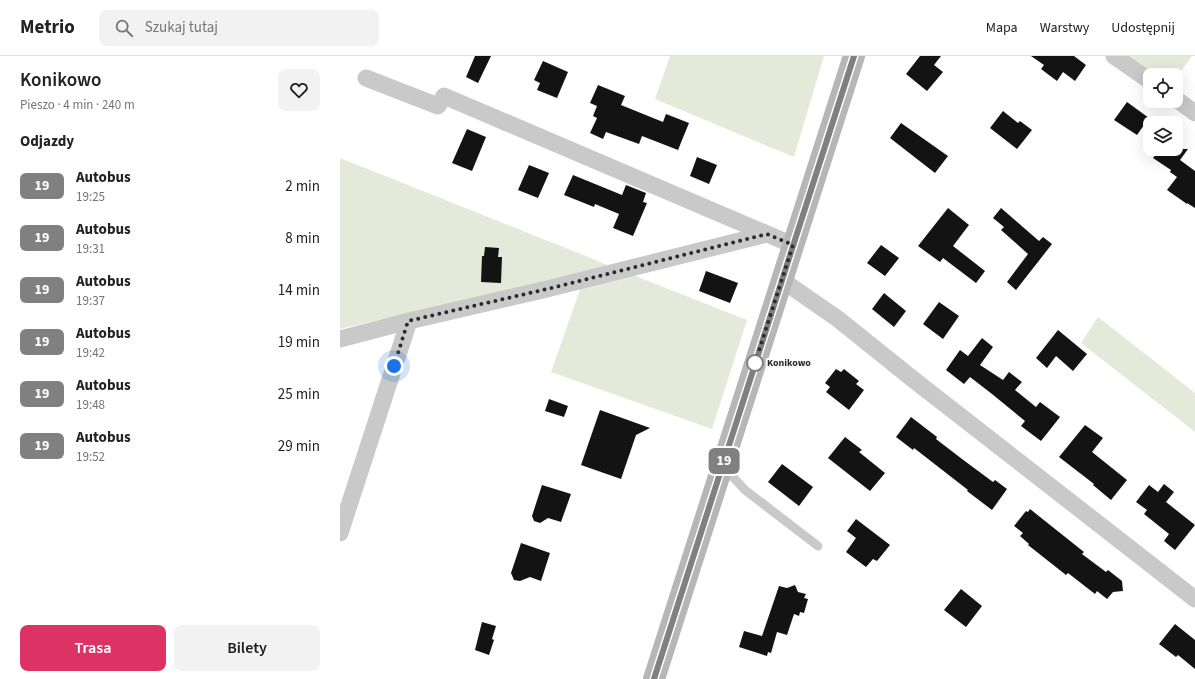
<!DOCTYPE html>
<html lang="pl">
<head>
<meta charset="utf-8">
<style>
	:root { --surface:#fff; --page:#f2f2f2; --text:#222; --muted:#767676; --line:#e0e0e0; --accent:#dd3364 }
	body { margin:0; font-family:"Source Sans 3",sans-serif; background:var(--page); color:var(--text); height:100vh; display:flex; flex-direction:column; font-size:15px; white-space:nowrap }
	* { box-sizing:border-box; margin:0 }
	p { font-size:13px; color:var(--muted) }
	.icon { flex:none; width:22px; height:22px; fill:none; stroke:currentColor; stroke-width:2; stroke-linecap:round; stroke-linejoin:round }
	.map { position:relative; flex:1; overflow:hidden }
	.side { display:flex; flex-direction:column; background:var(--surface); width:340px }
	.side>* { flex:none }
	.badge { padding:0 8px; border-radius:6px; font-size:14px; line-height:26px }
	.fabs { position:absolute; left:803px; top:12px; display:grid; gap:8px }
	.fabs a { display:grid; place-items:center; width:40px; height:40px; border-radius:8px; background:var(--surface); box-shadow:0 4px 16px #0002; font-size:20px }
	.you { position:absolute; width:20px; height:20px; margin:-10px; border:3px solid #fff; border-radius:50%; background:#1a73e8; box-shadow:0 0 0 6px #1a73e833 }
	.map>.badge { position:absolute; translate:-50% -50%; box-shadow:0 0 0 2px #fff }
	h2 { padding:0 20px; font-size:15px; line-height:36px }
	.round { display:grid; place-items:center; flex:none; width:42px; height:42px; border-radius:8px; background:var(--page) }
	.summary { display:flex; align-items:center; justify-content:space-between; height:68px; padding:0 20px }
	h1 { font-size:19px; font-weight:600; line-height:30px }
	.cta { display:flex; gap:8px; margin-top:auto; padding:8px 20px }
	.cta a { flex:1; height:46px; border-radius:8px; background:var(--accent); color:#fff; font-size:16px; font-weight:600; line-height:46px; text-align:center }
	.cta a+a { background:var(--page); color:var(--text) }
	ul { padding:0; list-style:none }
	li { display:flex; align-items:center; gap:12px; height:52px; padding:0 20px }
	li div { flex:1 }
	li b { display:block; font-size:15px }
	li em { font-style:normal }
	li .badge { min-width:44px; font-weight:700; text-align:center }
	header { display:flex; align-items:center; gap:24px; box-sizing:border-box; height:56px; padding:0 20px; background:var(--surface); border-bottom:1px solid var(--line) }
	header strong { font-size:19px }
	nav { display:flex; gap:22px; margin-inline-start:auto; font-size:14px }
	.search { width:280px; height:36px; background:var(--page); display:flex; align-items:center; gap:10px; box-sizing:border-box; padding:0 14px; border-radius:8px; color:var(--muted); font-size:15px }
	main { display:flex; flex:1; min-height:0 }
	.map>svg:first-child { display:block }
	.green { fill:#e5e9d9 }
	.building { fill:#131313 }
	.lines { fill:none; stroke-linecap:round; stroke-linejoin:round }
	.service { stroke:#c9c9c9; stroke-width:9 }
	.minor { stroke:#c9c9c9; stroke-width:17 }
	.secondary { stroke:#b6b6b6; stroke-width:22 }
	.line-casing { stroke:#fff; stroke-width:9 }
	.line { stroke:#808080; stroke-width:6 }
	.walk { stroke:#2c2c2c; stroke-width:4; stroke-dasharray:0 7.2 }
	.stop-dot { fill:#fff; stroke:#808080; stroke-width:2 }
	.labels { text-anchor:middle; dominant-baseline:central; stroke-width:4; stroke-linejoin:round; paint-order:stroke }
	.stop-label { font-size:10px; font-weight:bold; fill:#2c2c2c; stroke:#fff; text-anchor:start }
</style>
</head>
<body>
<header>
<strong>Metrio</strong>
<div class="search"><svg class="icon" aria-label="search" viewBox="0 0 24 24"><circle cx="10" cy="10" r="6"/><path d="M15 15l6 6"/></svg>Szukaj tutaj</div>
<nav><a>Mapa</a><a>Warstwy</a><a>Udostępnij</a></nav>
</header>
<main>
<section class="side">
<div class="summary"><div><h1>Konikowo</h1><p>Pieszo · 4 min · 240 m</p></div><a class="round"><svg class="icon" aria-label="heart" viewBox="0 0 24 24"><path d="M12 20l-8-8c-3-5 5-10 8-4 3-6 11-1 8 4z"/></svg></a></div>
<h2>Odjazdy</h2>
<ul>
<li><span class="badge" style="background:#808080;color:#fff">19</span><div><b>Autobus</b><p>19:25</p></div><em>2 min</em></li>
<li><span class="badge" style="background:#808080;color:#fff">19</span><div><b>Autobus</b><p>19:31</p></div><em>8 min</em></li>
<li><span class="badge" style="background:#808080;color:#fff">19</span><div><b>Autobus</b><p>19:37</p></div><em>14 min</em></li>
<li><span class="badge" style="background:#808080;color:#fff">19</span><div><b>Autobus</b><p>19:42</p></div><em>19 min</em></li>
<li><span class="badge" style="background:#808080;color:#fff">19</span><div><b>Autobus</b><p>19:48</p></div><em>25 min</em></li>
<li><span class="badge" style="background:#808080;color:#fff">19</span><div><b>Autobus</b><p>19:52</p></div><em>29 min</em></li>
</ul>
<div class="cta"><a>Trasa</a><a>Bilety</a></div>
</section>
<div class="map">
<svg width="855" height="623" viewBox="0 0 855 623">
	<rect width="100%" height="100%" fill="#fff"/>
	<!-- green -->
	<path class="green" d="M330,0H484L454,101L315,43Z
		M785,0H852L836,22V19H811Z
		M0,102L251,202L269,210L0,273Z
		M293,219L407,264L372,373L211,316L241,231Z
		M758,261L855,337V376L741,287Z"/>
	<!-- building -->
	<path class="building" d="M135,0H151L138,27L126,21Z
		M580,0H601L594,9L603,16L587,35L566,18Z
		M691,0H734L746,9L735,25L723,16L717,25L701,13L704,9Z
		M203,5L228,16L217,42L197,34L200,27L194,24Z
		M258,29L285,40L281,49L323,66L326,58L349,67L338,94L302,80L299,88L266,76L263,83L250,77L257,62L253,60L257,50L250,47Z
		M787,46L809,62L797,79L774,64Z
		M663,55L678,67L680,65L692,74L677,93L650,72Z
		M561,67L608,100L595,117L550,82Z
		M127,73L146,81L132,115L112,107Z
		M820,93H848L840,104L855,115V152L847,147V148L827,134L837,121L830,116L831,114L813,102Z
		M357,101L377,109L369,128L350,120Z
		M189,109L209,117L198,142L178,134Z
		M233,119L282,139L286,129L306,137L303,146L307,147L293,180L273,172L279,158L255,148L254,151L224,139Z
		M608,152L629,169L613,190L645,215L636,227L603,202L600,206L578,190Z
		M661,152L699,185L703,181L712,188L676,234L667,226L688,198L661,174L664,171L653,162Z
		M541,189L559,202L545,220L527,207Z
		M145,191L159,192L158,201H162L161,227L141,226L142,200H144Z
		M366,215L398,227L390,247L359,235Z
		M544,237L566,255L554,271L532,253Z
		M599,246L619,260L603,283L583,268Z
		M718,274L747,298L733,315L716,300L707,312L696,302Z
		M642,282L653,291L640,309L663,324L669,316L682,326L675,334L696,351L700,346L720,361L701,385L681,370L685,365L652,338L630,321L624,328L606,314L620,294L628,300Z
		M496,313L501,316L504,313L519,325L516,328L524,334L509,354L486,336L490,331L485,327Z
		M209,343L228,350L224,361L205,355Z
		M260,354L310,372L296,379L281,423L241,409Z
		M571,361L597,381L596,383L622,403L653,426L655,424L667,433L652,454L627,435L628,434L574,392L573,394L556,381Z
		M745,369L763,382L752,396L787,424L771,444L753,429L754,428L719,401Z
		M505,381L522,394L519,396L545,417L530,435L488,402Z
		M442,408L473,431L459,450L428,426Z
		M824,428L834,436L826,446L855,469L835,494L824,485L829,478L804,458L807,454L796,446L809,429L818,436Z
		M202,429L231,438L221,466L208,462L200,467L194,465L192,460Z
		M690,453L744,496L742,498L766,516L768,514L782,525L783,535L773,536L767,543L757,535L755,538L728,517L726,519L688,489L689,488L680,480L683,477L674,470L686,455L688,456Z
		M516,463L550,489L537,505L533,503L526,511L506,496L516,482L507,475Z
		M181,487L210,497L201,525L190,521L180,525L174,524L171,517Z
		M455,529L458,536L466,538L464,542L468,543L464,557L460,556L459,560L454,558L447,579L437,576L431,597L428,596L427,600L399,591L404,575L422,580L439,530L447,532Z
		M621,533L642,550L626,571L604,554Z
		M142,566L156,570L152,583L154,584L149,599L135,594Z
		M835,568L855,584V613L838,599L836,601L819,588Z"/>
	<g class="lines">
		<!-- service -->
		<path class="service" d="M380,417L393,421L405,434L478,490"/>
		<!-- minor -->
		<path class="minor" d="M774,0L810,25
			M26,22L98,50L104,40L453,189
			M836,43L855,57
			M441,227L449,229L498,263L574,324L855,543
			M0,283L69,265L207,233L427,178
			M0,477L69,265"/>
		<!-- secondary -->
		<path class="secondary" d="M314,623L514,0"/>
	</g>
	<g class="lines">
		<!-- line casing -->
		<g class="line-casing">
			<path id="line" d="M314,623L514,0"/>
		</g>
		<!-- line -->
		<use href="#line" class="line"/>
		<!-- walk -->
		<path class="walk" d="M54,310L68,265L207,233L427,178L453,189L415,307"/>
	</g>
	<!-- markers -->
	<circle class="stop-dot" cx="415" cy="307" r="8"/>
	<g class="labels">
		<!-- stop labels -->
		<g class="stop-label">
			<text x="427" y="307">Konikowo</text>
		</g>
	</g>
</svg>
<div class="fabs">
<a><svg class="icon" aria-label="locate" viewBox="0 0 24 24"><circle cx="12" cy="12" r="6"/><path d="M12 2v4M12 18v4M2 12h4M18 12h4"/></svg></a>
<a><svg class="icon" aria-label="layers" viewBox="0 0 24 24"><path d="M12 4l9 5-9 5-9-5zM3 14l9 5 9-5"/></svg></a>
</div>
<div class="you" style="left:54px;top:310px"></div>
<b class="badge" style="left:384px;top:405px;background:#808080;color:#fff">19</b>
</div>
</main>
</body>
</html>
